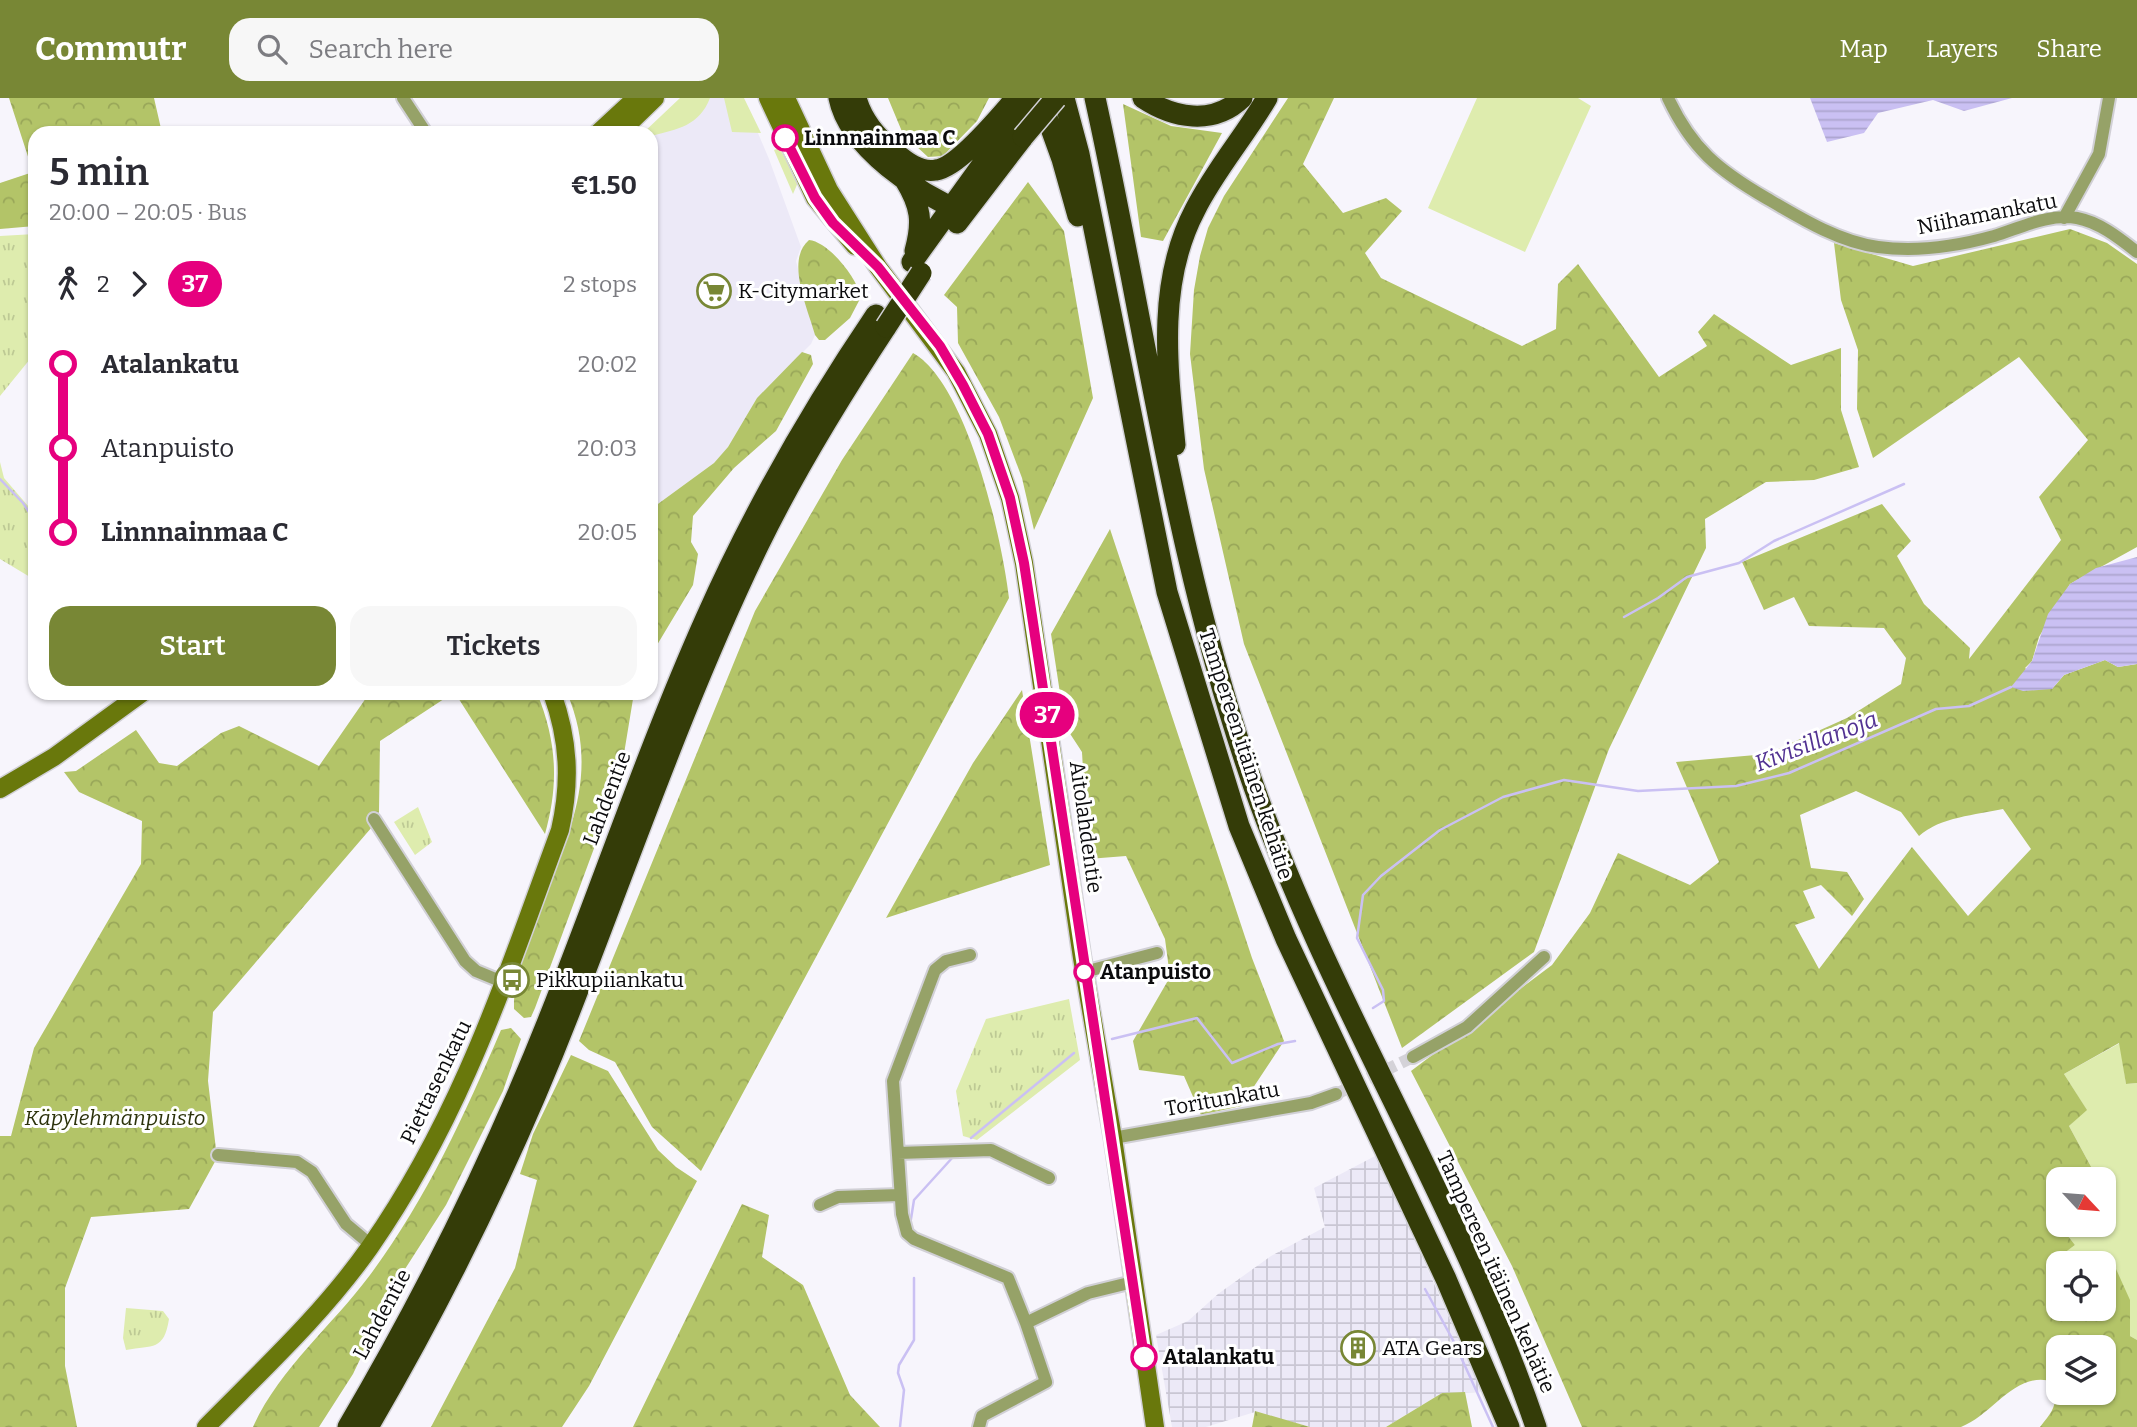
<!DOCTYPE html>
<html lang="en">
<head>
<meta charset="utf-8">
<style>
	:root { --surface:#fff; --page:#f7f7f7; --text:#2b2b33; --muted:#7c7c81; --accent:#788735 }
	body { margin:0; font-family:Bitter,serif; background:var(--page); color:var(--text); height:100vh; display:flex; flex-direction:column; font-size:26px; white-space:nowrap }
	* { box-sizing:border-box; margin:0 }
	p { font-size:23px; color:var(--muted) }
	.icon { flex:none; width:38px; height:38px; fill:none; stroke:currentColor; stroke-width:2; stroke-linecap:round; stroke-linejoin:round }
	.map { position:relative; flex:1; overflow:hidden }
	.sheet { position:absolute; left:28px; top:28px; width:630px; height:574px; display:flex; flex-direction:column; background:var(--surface); border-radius:21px; box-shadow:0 2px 5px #0004 }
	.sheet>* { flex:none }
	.badge { padding:0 14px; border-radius:23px; font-size:24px; line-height:46px }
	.needle { width:46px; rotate:116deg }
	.controls { position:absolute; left:2046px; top:1069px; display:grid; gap:14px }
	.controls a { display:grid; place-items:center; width:70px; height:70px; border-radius:14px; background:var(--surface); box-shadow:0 2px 5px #0004; font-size:35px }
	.map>.badge { position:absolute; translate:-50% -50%; box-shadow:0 0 0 4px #fff }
	.legs { display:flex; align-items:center; gap:10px; height:77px; padding:0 21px; font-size:23px }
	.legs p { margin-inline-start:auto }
	.head { display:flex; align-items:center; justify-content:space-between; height:119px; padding:0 21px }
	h1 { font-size:38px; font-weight:600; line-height:52px }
	.cta { display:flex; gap:14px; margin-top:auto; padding:14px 21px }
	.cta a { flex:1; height:80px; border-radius:21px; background:var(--accent); color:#fff; font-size:28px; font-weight:600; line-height:80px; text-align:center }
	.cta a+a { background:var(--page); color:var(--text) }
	ul { padding:0 21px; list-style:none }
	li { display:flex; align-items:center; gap:24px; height:84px; font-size:26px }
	li i { display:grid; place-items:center; width:10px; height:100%; margin:0 9px; background:currentColor }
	li i::after { content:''; width:18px; height:18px; margin:-9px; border:5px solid; border-radius:50%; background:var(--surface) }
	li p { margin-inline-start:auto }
	li:first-child i { background:linear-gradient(#0000 50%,currentColor 0) }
	li:last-child i { background:linear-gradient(currentColor 50%,#0000 0) }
	header { display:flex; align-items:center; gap:42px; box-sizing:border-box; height:98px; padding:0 35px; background:var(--accent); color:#fff }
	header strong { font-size:33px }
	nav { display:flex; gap:38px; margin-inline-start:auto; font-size:24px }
	.search { width:490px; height:63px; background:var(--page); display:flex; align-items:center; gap:18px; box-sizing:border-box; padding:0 24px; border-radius:21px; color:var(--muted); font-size:26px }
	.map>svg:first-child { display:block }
	.built { fill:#ece9f7 }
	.industrial { fill:url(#industrial-grid) }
	.green { fill:#deecae }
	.forest { fill:url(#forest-crowns); fill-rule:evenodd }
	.park { fill:url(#park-tufts) }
	.water { fill:url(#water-rules) }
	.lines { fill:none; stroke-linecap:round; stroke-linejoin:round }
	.stream { stroke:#cac0f3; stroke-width:2.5 }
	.street-tunnel { stroke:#d4d2d8; stroke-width:12; stroke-dasharray:12 6; stroke-linecap:butt }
	.street-casing { stroke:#d1d0d6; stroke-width:16 }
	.secondary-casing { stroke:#d1d0d6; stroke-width:21 }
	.highway-casing { stroke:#d1d0d6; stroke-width:24 }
	.street { stroke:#96a268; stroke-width:12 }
	.secondary { stroke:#69780c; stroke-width:18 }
	.highway { stroke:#343c08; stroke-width:21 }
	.highway-bridge-casing { stroke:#d1d0d6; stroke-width:24; stroke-linecap:butt }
	.highway-bridge { stroke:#343c08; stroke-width:21 }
	.line-1-casing { stroke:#fff; stroke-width:16 }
	.line-1 { stroke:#e6007e; stroke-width:10 }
	.stop-1-dot { fill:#fff; stroke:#e6007e; stroke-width:3.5 }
	.labels { text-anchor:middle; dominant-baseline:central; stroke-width:6; stroke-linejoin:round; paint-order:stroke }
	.stop-label { font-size:21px; font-weight:bold; fill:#0b0b0d; stroke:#fff; text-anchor:start }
	.street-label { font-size:21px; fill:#0b0b0d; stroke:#fff }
	.poi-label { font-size:21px; fill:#0b0b0d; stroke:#fff; text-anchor:start }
	.park-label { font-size:21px; font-style:italic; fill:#2c320b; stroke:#fff }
	.water-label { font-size:23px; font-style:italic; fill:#523292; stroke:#fff }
</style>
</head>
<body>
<header>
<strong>Commutr</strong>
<div class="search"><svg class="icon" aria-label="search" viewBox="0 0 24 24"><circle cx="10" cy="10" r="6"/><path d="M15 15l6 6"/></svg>Search here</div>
<nav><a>Map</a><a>Layers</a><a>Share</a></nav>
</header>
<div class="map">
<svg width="2137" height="1329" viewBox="0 0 2137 1329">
	<defs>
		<pattern id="industrial-grid" width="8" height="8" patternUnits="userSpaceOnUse" patternTransform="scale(1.75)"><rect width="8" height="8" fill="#ece9f7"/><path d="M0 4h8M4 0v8" fill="none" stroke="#c9c6d3"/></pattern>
		<pattern id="forest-crowns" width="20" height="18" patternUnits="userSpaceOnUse" patternTransform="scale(1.75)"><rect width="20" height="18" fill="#b3c468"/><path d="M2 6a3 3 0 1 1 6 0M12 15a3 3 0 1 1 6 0" fill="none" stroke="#99a759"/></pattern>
		<pattern id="park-tufts" width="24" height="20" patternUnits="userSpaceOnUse" patternTransform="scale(1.75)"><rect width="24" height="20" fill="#deecae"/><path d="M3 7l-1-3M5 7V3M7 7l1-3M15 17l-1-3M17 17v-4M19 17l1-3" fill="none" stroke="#bdc994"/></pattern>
		<pattern id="water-rules" width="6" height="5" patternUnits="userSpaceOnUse" patternTransform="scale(1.75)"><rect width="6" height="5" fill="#cac0f3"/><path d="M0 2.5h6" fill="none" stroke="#aca4cf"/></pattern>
	</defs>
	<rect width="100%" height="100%" fill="#f7f5fc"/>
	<!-- built -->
	<path class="built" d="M691,0H743L769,61L801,149L796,163L815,237L811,246L757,300L728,349L714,365L651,411V35H646Z"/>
	<!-- industrial -->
	<path class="industrial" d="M1377,1057L1482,1294L1442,1295L1386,1329H1310L1255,1314L1206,1329H1172L1156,1237L1188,1223L1218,1196L1271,1158L1325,1129L1314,1090Z"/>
	<!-- green -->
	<path class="green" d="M680,0H710C699,28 678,31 651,38V35H643Z
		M724,0H744L761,35L732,34Z
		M1477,0H1578L1591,8L1525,154L1428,110Z
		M779,50L799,82L793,96L774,52Z
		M2120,945L2126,986L2137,985V1242L2130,1238L2116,1172L2104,1184V1166H2058V1187L2052,1191V1163L2075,1147L2059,1127H2104V1082L2089,1081L2095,1076L2069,1028L2086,1011L2064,976Z"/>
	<!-- forest -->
	<path class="forest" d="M9,0H154L162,35H35V128L0,131V85L33,74Z
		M888,0H989L977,23L943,58L928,59L903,36Z
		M1288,0H1334L1303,66L1343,115L1386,100L1402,113L1365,155L1381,180L1522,248L1556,231L1558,186L1578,166L1659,279L1707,248L1698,234L1714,216L1791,267L1841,250V312L1859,369L1814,382L1766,384L1705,421L1706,450L1609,651L1534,854L1402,950L1244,546L1204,371L1190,256L1194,192L1200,158L1208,130L1224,98Z
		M1123,6L1171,28L1222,35L1163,143L1141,139Z
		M1028,84L1064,133L1093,300L1034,432L1022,380L999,319L958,245L957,209L944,197Z
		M2070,131L2107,145L2137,166V449L2070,486L2039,539L2032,563L2025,570L2052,591L2064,577L2105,562L2118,569L2137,566V985L2126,986L2119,945L2064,976L2087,1012L2069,1028L2095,1076L2089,1081L2058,1082V1106L2049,1114L2075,1147L2052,1164V1190L2058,1187V1211H2104V1184L2116,1171L2130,1202V1238L2137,1242V1329H2040C2054,1312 2058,1306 2054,1284C2016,1271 1993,1317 1961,1329H1582L1512,1168L1411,973L1552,867L1590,815L1618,755L1690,787L1719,764L1676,664L1767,656L1847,620L1901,586L1906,560L1884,530L1809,528L1794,499L1764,512L1742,464L1882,406L1911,443L1897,458L1924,506L1970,550L1969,561L2061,442L2039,399L2088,342L2019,259L1873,360L1857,311L1858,252L1841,202L1834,145L1913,168ZM1856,693L1901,714L1919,738C1940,719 1976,717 2003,711L2031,751L1968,818L1912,749L1819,871L1795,827L1815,820L1803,793L1821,787L1852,818L1864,801L1847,774L1811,770L1800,717ZM2058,1250H2104V1295H2058Z
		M809,142C829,144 857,180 861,199L850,220L825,242H819L815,237C808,211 785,162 809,142Z
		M802,254L811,257L813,266L776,333L734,370L693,418L691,444L698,456L693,487L651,557V411L714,365L728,349L757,300Z
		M913,255C967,285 1002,440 1009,500L701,1073L652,1029L615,964L589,952L579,943L755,513L842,362Z
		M1110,431L1252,860L1284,943L1241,1008L1201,1017L1184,978L1139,972L1133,943L1170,879L1165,841L1126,758L1088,761L1082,654L1065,628L1051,536Z
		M1022,592L1050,767L886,820L973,665Z
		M374,595H453L380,643L379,714L372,729L213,914L208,983L217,1060L189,1111L91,1119L65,1190V1268L77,1329H0V1038H11L34,950L141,766L142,723L79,694L64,674L76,673L136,632L159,665L177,668L221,635L239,628L319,668L366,600Z
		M455,595H537C557,644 559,686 545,736Z
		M567,595H634L620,680L535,910L531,919L524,920L514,911C515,802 619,716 567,595Z
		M511,930L521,941L503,993L446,1107L398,1182L353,1276L319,1329H253C279,1271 332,1228 370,1177C426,1102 464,1018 501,932Z
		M571,957L608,973L658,1052L676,1069L697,1083L589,1288L562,1329H431L515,1170L537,1082L520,1076L533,1036Z
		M742,1106L769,1117L762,1159L803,1187L850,1297L880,1329H633Z
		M1465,1294L1472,1329H1386L1442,1295Z
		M1255,1313L1310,1329H1252Z"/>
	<!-- park -->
	<path class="park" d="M35,136V255L0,298V138Z
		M0,364L4,380L35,416V482L0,461Z
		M418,709L432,744L415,757L394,724Z
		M1069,901L1080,962L977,1042L963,1038L956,993L986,921Z
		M126,1210L163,1213L169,1221C164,1253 153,1247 126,1252L123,1240Z"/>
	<!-- water -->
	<path class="water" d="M1810,0H2012L1964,13L1933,2L1878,15L1864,35L1827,44Z
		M2137,459V566L2118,569L2105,562L2064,577L2052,591L2023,593L2011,589L2032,563L2048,516L2070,486L2096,470Z"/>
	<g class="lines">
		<!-- stream -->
		<path class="stream" d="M0,381L23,405L35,423
			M1624,519L1658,500L1687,479L1739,465L1774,443L1904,386
			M1373,910L1384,903L1383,892L1357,840L1363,797L1381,778L1440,732L1503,699L1564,682L1638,693L1736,688L1789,675L1936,611L1969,608L2011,589
			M1112,941L1197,920L1232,965L1278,946L1295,943
			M971,1040L1074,955
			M910,1127L914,1102L953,1059
			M1425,1191L1454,1244L1493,1329
			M900,1329L904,1292L898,1275L899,1267L914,1242V1180"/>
		<!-- street-tunnel -->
		<path class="street-tunnel" d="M1336,996L1413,959"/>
		<!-- street casing -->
		<g class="street-casing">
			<path id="street" d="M403,0L426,35
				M1668,0C1692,51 1718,72 1766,100C1800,120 1839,144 1878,149C1915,154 1958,148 1994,138C2020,130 2049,115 2077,120C2099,124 2119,140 2137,154
				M2064,120L2099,56L2109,0
				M374,721L465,863L476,873L505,885
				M970,857L946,863L935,872L893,983L902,1116L907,1135L914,1141L1008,1180L1026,1225L1088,1195L1133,1184
				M1084,874L1157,855
				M1413,959L1467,929L1544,859
				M1113,1040L1311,1005L1336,996
				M898,1055L991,1052L1049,1080
				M218,1057L297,1064L312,1074L346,1126L371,1147
				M820,1107L838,1099L900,1097
				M979,1329L982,1318L1046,1284L1026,1225"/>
		</g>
		<!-- secondary casing -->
		<g class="secondary-casing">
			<path id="secondary" d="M768,0L815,100L855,148
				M786,0L829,92L878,169L956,274L988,336L1010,400L1024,465L1082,860L1113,1040L1155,1329
				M598,35L636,0
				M619,35L655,0
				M0,691L54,659L142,595
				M206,1329C263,1271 323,1216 370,1149C462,1017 505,881 560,732C571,684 569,642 552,595"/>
		</g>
		<!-- highway casing -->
		<g class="highway-casing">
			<path id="highway" d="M839,0C849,50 919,96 963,114
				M856,0C862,22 876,38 893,53C905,63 919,75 936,72C959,69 1000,18 1016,0
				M1040,0L1062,61L1078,118
				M1064,0L1079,56L1167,494L1239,728L1286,841L1446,1181L1509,1329
				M1095,0C1146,230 1175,465 1254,689C1332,909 1461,1108 1536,1329
				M1143,0C1173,20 1213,28 1242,0
				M905,82C921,108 923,124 915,153
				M957,125L1023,39
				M912,164L1000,42L1029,7
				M1175,347C1167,268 1157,184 1195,112C1215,72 1245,38 1267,0
				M348,1329C425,1198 494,1059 550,918C603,785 648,650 706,520C753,414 811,313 876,217
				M368,1329C447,1194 517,1050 573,905C633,751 687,595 759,446C796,370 840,299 886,229"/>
		</g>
		<!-- street -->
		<use href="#street" class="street"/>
		<!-- secondary -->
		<use href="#secondary" class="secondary"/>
		<!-- highway -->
		<use href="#highway" class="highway"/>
		<!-- highway-bridge casing -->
		<g class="highway-bridge-casing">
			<path id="highway-bridge" d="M1023,39L1056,0
				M886,229L921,175"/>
		</g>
		<!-- highway-bridge -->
		<use href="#highway-bridge" class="highway-bridge"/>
	</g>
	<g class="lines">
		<!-- line-1 casing -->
		<g class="line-1-casing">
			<path id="line-1" d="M785,40L815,100L833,125L878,169L940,248L963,287L988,336L1010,400L1024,465L1144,1259"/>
		</g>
		<!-- line-1 -->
		<use href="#line-1" class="line-1"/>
	</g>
	<!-- icons -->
	<defs>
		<g id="supermarket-ring" transform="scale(1.75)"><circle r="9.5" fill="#fff" stroke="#788735" stroke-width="1.5"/><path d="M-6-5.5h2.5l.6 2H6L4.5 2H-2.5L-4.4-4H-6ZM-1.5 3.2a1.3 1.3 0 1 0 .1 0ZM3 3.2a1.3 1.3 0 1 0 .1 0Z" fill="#788735"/></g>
		<g id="bus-ring" transform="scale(1.75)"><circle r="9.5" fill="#fff" stroke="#788735" stroke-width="1.5"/><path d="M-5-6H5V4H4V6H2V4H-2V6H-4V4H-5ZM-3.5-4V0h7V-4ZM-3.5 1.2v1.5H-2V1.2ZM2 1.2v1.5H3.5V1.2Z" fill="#788735"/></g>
		<g id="building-ring" transform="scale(1.75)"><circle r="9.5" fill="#fff" stroke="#788735" stroke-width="1.5"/><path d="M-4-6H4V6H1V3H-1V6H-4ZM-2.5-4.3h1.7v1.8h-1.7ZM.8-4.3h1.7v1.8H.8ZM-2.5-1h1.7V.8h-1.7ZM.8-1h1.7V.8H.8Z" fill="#788735"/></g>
	</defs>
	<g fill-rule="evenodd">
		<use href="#supermarket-ring" x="714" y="193"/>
		<use href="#bus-ring" x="512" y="882"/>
		<use href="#building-ring" x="1358" y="1250"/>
	</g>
	<!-- markers -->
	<g class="stop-1-dot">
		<circle cx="785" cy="40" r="12"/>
		<circle cx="1084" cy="874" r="9"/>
		<circle cx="1144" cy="1259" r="12"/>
	</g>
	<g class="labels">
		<!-- stop labels -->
		<g class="stop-label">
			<text x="804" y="40">Linnnainmaa C</text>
			<text x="1100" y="874">Atanpuisto</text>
			<text x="1163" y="1259">Atalankatu</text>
		</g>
		<!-- street labels -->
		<g class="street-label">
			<text transform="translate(1987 116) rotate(-11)">Niihamankatu</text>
			<text transform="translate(1246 656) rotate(72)">Tampereen itäinen kehätie</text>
			<text transform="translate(607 700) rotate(-69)">Lahdentie</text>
			<text transform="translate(1086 729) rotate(82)">Aitolahdentie</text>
			<text transform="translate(436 984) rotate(-64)">Piettasenkatu</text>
			<text transform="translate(1222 1001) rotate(-10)">Toritunkatu</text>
			<text transform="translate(1496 1174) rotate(66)">Tampereen itäinen kehätie</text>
			<text transform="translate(382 1216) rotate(-62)">Lahdentie</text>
		</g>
		<!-- poi labels -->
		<g class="poi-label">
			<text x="738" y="193">K-Citymarket</text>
			<text x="536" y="882">Pikkupiiankatu</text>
			<text x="1382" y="1250">ATA Gears</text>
		</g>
		<!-- park labels -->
		<g class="park-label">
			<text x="115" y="1020">Käpylehmänpuisto</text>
		</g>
		<!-- water labels -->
		<g class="water-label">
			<text transform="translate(1816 643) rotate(-21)">Kivisillanoja</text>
		</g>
	</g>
</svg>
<div class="controls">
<a><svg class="needle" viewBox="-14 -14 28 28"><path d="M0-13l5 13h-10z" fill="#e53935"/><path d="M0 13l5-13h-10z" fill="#7c7c81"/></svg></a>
<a><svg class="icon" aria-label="locate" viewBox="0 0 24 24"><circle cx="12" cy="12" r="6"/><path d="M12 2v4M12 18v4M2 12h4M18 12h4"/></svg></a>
<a><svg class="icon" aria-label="layers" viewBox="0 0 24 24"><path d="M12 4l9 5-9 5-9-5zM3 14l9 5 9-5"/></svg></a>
</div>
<b class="badge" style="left:1047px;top:617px;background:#e6007e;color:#fff">37</b>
<section class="sheet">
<div class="head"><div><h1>5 min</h1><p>20:00 – 20:05 · Bus</p></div><b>€1.50</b></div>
<div class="legs"><svg class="icon" aria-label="walk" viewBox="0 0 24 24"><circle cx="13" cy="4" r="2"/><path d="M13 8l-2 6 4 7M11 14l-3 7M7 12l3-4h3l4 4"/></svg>2<svg class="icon" aria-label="forward" viewBox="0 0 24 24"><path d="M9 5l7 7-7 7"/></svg><b class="badge" style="background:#e6007e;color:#fff">37</b><p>2 stops</p></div>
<ul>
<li><i style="color:#e6007e"></i><b>Atalankatu</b><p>20:02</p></li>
<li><i style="color:#e6007e"></i><span>Atanpuisto</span><p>20:03</p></li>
<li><i style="color:#e6007e"></i><b>Linnnainmaa C</b><p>20:05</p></li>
</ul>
<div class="cta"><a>Start</a><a>Tickets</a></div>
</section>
</div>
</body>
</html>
